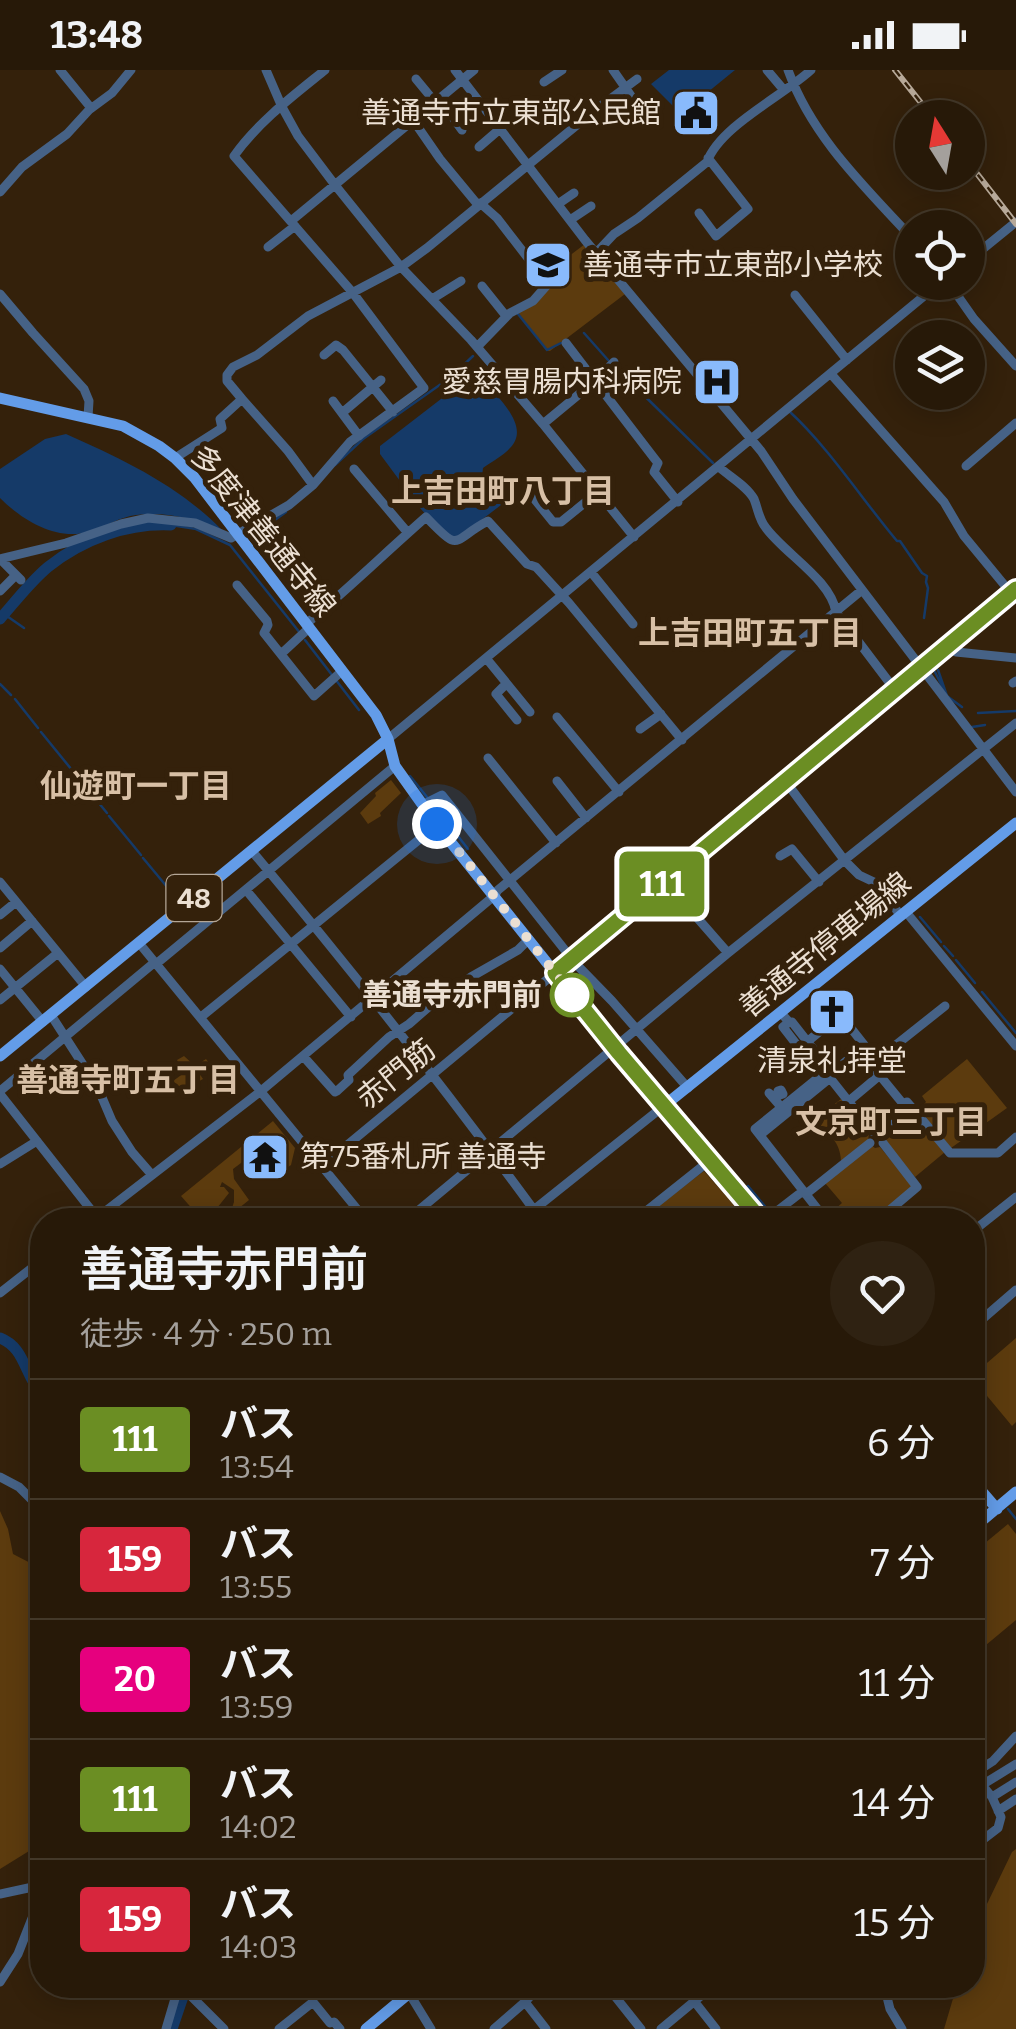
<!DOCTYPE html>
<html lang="ja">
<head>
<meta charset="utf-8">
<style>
	:root { --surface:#271908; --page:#2f2212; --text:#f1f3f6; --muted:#a4a09c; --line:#433829 }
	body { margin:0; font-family:Bitter,"Noto Sans JP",serif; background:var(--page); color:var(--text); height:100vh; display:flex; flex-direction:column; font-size:38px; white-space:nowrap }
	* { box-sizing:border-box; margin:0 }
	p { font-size:32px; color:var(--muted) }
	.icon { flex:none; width:55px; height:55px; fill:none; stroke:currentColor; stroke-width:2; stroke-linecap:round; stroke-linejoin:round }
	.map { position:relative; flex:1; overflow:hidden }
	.drawer { position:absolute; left:30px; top:1138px; width:955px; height:790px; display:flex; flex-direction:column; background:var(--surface); border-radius:40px; box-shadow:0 5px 25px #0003,0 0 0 2px var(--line) }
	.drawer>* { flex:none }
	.badge { padding:0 20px; border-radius:8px; font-size:35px; line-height:65px }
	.needle { width:65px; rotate:349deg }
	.controls { position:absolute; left:895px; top:30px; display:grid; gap:20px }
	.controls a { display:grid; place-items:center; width:90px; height:90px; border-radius:50%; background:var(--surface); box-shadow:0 5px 25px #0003,0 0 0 2px var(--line); font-size:50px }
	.you { position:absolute; width:50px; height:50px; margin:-25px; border:8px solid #fff; border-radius:50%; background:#1a73e8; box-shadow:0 0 0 15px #1a73e833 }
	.map>.badge { position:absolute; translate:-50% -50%; box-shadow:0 0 0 5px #fff }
	.round { display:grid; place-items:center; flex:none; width:105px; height:105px; border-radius:52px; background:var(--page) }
	.head { display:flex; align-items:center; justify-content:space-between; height:170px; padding:0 50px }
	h1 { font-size:48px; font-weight:600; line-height:75px }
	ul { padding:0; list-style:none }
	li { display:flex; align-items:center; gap:30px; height:120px; padding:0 50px; border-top:2px solid var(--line) }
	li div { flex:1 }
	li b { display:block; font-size:38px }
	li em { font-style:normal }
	li .badge { min-width:110px; font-weight:700; text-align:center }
	.status { display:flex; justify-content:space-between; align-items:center; height:70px; padding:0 50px; background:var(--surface); direction:ltr }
	.status svg { height:28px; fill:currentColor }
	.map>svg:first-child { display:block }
	.green { fill:#5c3b0e }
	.water { fill:#153a68 }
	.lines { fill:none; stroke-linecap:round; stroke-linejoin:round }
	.stream { stroke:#153a68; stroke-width:2.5 }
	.river { stroke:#153a68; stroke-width:11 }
	.minor { stroke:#466286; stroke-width:9 }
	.major { stroke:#639ce8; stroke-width:11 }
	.rail-casing { stroke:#b7a999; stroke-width:6 }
	.rail { stroke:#34210b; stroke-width:2.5; stroke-dasharray:8; stroke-linecap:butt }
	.line-casing { stroke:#fff; stroke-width:22 }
	.line { stroke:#6b8e23; stroke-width:15 }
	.walk { stroke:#ebdfd2; stroke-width:10; stroke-dasharray:0 18 }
	.stop-dot { fill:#fff; stroke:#6b8e23; stroke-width:5 }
	.labels { text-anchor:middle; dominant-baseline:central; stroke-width:10; stroke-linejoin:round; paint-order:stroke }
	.shield { fill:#34210b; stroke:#b4a696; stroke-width:2.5 }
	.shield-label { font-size:28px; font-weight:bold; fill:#ebdfd2 }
	.poi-label { font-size:30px; fill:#ebdfd2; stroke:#34210b; text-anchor:end }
	.street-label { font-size:30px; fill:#ebdfd2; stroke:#34210b }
	.stop-label { font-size:30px; font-weight:bold; fill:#ebdfd2; stroke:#34210b; text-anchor:end }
	.neighbourhood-label { font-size:32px; font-weight:bold; fill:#d8c0a6; stroke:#34210b }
</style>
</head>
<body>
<div class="status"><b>13:48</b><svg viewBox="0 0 49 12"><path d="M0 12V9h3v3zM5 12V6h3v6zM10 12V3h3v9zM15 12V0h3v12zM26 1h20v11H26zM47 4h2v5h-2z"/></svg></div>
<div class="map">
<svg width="1016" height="1959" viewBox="0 0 1016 1959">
	<rect width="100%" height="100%" fill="#34210b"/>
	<!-- green -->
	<path class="green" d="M585,174L625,224L550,281H547L517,242L551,215L544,205Z
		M391,710L401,723L380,743L381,746L368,754L360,743L376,726L375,723Z
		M184,986L195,996L206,989L209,993L197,1000L203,1009L183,1020L173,1011L184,1003L177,990Z
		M967,989L1007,1038L951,1078L918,1039L926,1032L922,1026Z
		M841,1029L869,1062L868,1072L841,1093C841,1077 833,1063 817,1058L821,1052L816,1049Z
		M911,1042L945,1082L915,1107L886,1072V1064Z
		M273,1051L295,1078L291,1095L273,1108L258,1092L245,1090L233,1099L234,1109L249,1130L233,1143L231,1141L234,1132V1120L222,1112L220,1117H224L229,1123L217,1138L220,1147L226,1149L202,1150L181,1126Z
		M871,1075L875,1078L880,1077L913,1117L873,1150H831L827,1146L842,1133L825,1113Z
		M704,1101L747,1150H715L714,1146L702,1140L697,1142V1150H629L643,1148Z
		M1016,1268V1352L1012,1356L973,1309V1305Z
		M0,1441L8,1459L13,1484L42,1499V1773L0,1799Z
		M1008,1454L1016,1464V1550L974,1585L973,1483Z
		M1016,1779V1959H944L957,1915H972L973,1863L1012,1782Z"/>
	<!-- water -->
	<path class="water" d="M669,0H735L681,44L651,14Z
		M482,309C496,326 532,356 510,378C503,386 491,392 483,398L482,407L505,432L459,467L447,468L420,438L380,384V376L463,312Z
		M66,364C122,389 178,415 222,460C195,449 166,441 136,445C120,447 107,456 91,461C59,472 24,452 0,428V399L45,369Z"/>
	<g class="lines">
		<!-- stream -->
		<path class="stream" d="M518,244L547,280L561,273
			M584,263L608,290
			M614,296L713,393
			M789,341C830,379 861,428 897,471H900L922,503L927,506L926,512L928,518L924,548
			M335,395L363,369L451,307L473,286
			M171,455L196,459L230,475L300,563
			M251,467L286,442
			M4,544L24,558
			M305,570L359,640
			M938,600L947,626L962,637
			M935,602L944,620
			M0,614L11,625
			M15,629L38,658
			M978,643L1016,641
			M972,657L985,655
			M41,662L107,743
			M410,706L427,727
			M432,733L468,779
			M109,746L141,785
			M143,788L173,824
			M920,847L941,872
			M944,876L953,886
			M956,890L975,913
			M982,922L1016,963
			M748,1116L768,1140
			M1008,1439L1016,1449"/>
		<!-- river -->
		<path class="river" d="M0,549C15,532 30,512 48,497C83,469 127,453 171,455
			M0,1268C26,1278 24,1306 42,1324
			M172,1959L187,1915"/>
		<!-- minor -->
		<path class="minor" d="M60,0L91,38
			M266,0L282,37L298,66L335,115L401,197L471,270L543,354L634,467
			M455,0L585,170L761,381L793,429L1016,722
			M613,0L650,53
			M767,0L783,19
			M788,0C812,67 865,117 912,168
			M416,9L435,32
			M544,12L562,0
			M439,28L462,60
			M413,50L440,89L478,135
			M479,77L501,58
			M0,122L22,97L67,64L89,40L112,23L131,0
			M558,134L574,123
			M699,143L716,166L748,139L708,88
			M570,150L591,136
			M291,151L474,0
			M268,177L295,156
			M596,183L614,164L638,148L707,92C720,56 783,26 811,0
			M968,191L1016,152
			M948,212L974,249L1016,296
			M482,216L506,246
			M0,224L33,263L84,319L89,331L88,347
			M795,225L847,290
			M432,229L461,211
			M566,273L595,311L614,292
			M477,277L510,243L533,231L548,214L497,148L480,133
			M324,285L336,275L343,280L393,342
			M831,304L944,432L964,466L1011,523
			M242,329L288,381L313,415
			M333,331L359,366
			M342,343L381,310
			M543,354L595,311L654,388L658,393L654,402L678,432
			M175,388L222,358L220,349L242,329L227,311V305L233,297L257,285L308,246L401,197L427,178L594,41L637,9
			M966,396L1016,353
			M719,397C730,407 747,416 754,429C758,439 759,450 766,458C785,484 831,510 836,542L895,620
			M354,399L408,463
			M532,426L553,452H561L598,422
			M0,489L66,473L121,454L148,448L195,453L231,468L289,435L313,415L350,372L424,318L353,223L234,86C258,52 294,25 325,0
			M0,489L21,510
			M591,502L633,554
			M237,515L267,551L268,555L264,563L314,626L342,601
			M0,521L16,505
			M306,554C347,520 385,483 426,447C462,485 451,470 488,451L527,494L536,497L569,533L682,670
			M947,577L956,582L1016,588
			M281,584L309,558
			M486,588L530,642
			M1013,613L1016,611
			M503,617L496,624L517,650
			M557,647L619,722
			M640,659L661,644
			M388,669L941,212
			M488,688L556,773
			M557,711L586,748
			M786,712L845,791L859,805L876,813L901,846
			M422,735L442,725L572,889
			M251,780C349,897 444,1017 534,1140
			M780,786L792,779L819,812
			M665,811L728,883
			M0,812L86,917
			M246,820L351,947
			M906,842L1016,976
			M0,845L16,832
			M139,873L366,1150
			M0,878L32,851
			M574,888L576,894L612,931L688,1018
			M156,894L395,696
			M0,899L43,952
			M0,930L58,883
			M781,943L789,952L783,957L821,1006
			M51,945L98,1018L112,1051L132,1082L152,1105
			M201,947L437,755
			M792,952L829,999L830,1008L872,1061
			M850,957L865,976
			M807,972L825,957L823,951
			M303,986L335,1022L337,1021L349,1010L348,1005L389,967L409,954L432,934L471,907L518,880L529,869
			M873,986L878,982L882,986L945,936
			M829,1005L865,976L882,997L877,1002L904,1035L907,1032L913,1039
			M781,1020L783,1024L780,1025L778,1021Z
			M0,1021L155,892
			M769,1023L782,1038
			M0,1024L99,1150
			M849,1031L880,1005
			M883,1062L913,1039L950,1083H998L1016,1067
			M760,1065L830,1008
			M0,1094L37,1071
			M322,1096L555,903
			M806,1124L870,1073
			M768,1148L803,1121
			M94,1150L261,1021L494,826L498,820L862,520
			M407,1150L728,883L1016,653
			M521,1150L665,1035
			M635,1150L704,1095
			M826,1150L755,1059L829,999
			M878,1150L917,1117L883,1073
			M972,1162L1016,1127
			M0,1223L42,1190
			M972,1258L1016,1220
			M0,1407L19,1417L42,1440
			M982,1715L1016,1694
			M992,1727L1016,1712
			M998,1741L1016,1729
			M972,1778L998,1758L1001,1747L992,1727L973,1704L993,1691L1016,1666
			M0,1824L42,1815
			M0,1912L18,1884L42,1823
			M176,1915L188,1923L224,1959
			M541,1915L525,1932L546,1959
			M606,1915L641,1959
			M884,1915L890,1939L902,1959
			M409,1923L431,1959
			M694,1931L716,1959
			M166,1959L179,1915
			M279,1959L313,1932L330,1953L334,1952L340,1959
			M494,1959L525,1932
			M661,1959L714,1915"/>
		<!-- major -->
		<path class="major" d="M0,328L123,356L159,376L175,388L194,407L376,645L388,669L395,696L437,755L619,983L761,1150
			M555,903L1016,519
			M0,986L388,669
			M665,1035L1016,753
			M972,1410L997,1439
			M972,1459L1016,1422
			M366,1959L419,1915"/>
		<!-- rail casing -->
		<g class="rail-casing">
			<path id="rail" d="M895,0L933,48
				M968,92L1016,154"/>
		</g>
		<!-- rail -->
		<use href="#rail" class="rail"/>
	</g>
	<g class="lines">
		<!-- line casing -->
		<g class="line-casing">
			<path id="line" d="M761,1150L619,983L555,903L1016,519"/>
		</g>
		<!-- line -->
		<use href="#line" class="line"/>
		<!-- walk -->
		<path class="walk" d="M437,754L578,932L572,925"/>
	</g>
	<!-- icons -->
	<defs>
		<g id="civic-square" transform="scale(2.5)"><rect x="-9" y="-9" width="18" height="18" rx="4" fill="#89bafc" stroke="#34210b"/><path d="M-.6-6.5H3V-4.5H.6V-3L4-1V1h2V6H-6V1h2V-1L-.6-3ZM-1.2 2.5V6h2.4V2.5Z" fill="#111"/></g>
		<g id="school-square" transform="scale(2.5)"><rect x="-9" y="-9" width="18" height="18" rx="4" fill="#89bafc" stroke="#34210b"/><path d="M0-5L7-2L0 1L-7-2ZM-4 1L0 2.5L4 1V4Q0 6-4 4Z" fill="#111"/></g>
		<g id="hospital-square" transform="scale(2.5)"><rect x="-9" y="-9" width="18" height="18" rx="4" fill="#89bafc" stroke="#34210b"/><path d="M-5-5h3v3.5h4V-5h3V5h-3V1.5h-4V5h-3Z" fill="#111"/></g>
		<g id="church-square" transform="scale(2.5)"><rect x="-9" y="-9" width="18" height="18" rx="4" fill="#89bafc" stroke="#34210b"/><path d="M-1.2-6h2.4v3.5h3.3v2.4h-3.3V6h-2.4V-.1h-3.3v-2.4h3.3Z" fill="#111"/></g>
		<g id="temple-square" transform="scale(2.5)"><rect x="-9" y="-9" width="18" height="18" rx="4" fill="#89bafc" stroke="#34210b"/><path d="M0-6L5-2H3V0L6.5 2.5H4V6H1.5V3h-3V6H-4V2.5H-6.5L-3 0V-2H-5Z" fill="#111"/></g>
	</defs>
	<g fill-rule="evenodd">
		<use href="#civic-square" x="696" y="43"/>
		<use href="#school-square" x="548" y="195"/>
		<use href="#hospital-square" x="717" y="312"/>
		<use href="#church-square" x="832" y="942"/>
		<use href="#temple-square" x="265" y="1087"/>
	</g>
	<!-- markers -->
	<circle class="stop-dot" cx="572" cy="925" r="20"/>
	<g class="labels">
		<!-- shield labels -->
		<rect class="shield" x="166.5" y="805" width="55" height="46" rx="8"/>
		<g class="shield-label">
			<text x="194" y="828">48</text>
		</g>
		<!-- poi labels -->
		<g class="poi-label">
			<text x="661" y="43">善通寺市立東部公民館</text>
			<text x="583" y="195" text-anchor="start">善通寺市立東部小学校</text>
			<text x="682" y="312">愛慈胃腸内科病院</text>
			<text x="832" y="991" text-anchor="middle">清泉礼拝堂</text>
			<text x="300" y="1087" text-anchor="start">第75番札所 善通寺</text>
		</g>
		<!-- street labels -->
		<g class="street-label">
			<text transform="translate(263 461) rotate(51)">多度津善通寺線</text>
			<text transform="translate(825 875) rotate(-39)">善通寺停車場線</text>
			<text transform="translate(396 1004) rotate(-39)">赤門筋</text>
		</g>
		<!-- stop labels -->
		<g class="stop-label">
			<text x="542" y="925">善通寺赤門前</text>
		</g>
		<!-- neighbourhood labels -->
		<g class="neighbourhood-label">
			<text x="503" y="421">上吉田町八丁目</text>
			<text x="750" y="563">上吉田町五丁目</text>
			<text x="136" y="716">仙遊町一丁目</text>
			<text x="128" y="1010">善通寺町五丁目</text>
			<text x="891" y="1052">文京町三丁目</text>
		</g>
	</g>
</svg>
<div class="controls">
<a><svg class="needle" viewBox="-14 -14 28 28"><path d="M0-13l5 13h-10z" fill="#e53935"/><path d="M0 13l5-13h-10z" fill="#a4a09c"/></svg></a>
<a><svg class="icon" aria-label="locate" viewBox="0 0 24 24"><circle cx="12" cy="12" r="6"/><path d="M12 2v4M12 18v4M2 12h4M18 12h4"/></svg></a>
<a><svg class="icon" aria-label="layers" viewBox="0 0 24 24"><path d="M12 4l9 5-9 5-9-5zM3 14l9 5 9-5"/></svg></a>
</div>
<div class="you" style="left:437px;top:754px"></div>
<b class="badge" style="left:662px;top:814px;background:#6b8e23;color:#fff">111</b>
<section class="drawer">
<div class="head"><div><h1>善通寺赤門前</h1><p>徒歩 · 4 分 · 250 m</p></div><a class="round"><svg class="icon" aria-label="heart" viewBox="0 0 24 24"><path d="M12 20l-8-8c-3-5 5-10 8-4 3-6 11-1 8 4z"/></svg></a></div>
<ul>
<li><span class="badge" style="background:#6b8e23;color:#fff">111</span><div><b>バス</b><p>13:54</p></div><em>6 分</em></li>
<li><span class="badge" style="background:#d7263d;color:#fff">159</span><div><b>バス</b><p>13:55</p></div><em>7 分</em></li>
<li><span class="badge" style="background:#e6007e;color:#fff">20</span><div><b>バス</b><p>13:59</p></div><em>11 分</em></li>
<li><span class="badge" style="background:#6b8e23;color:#fff">111</span><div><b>バス</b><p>14:02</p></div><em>14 分</em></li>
<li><span class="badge" style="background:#d7263d;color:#fff">159</span><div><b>バス</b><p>14:03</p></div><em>15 分</em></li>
</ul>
</section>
</div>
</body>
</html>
